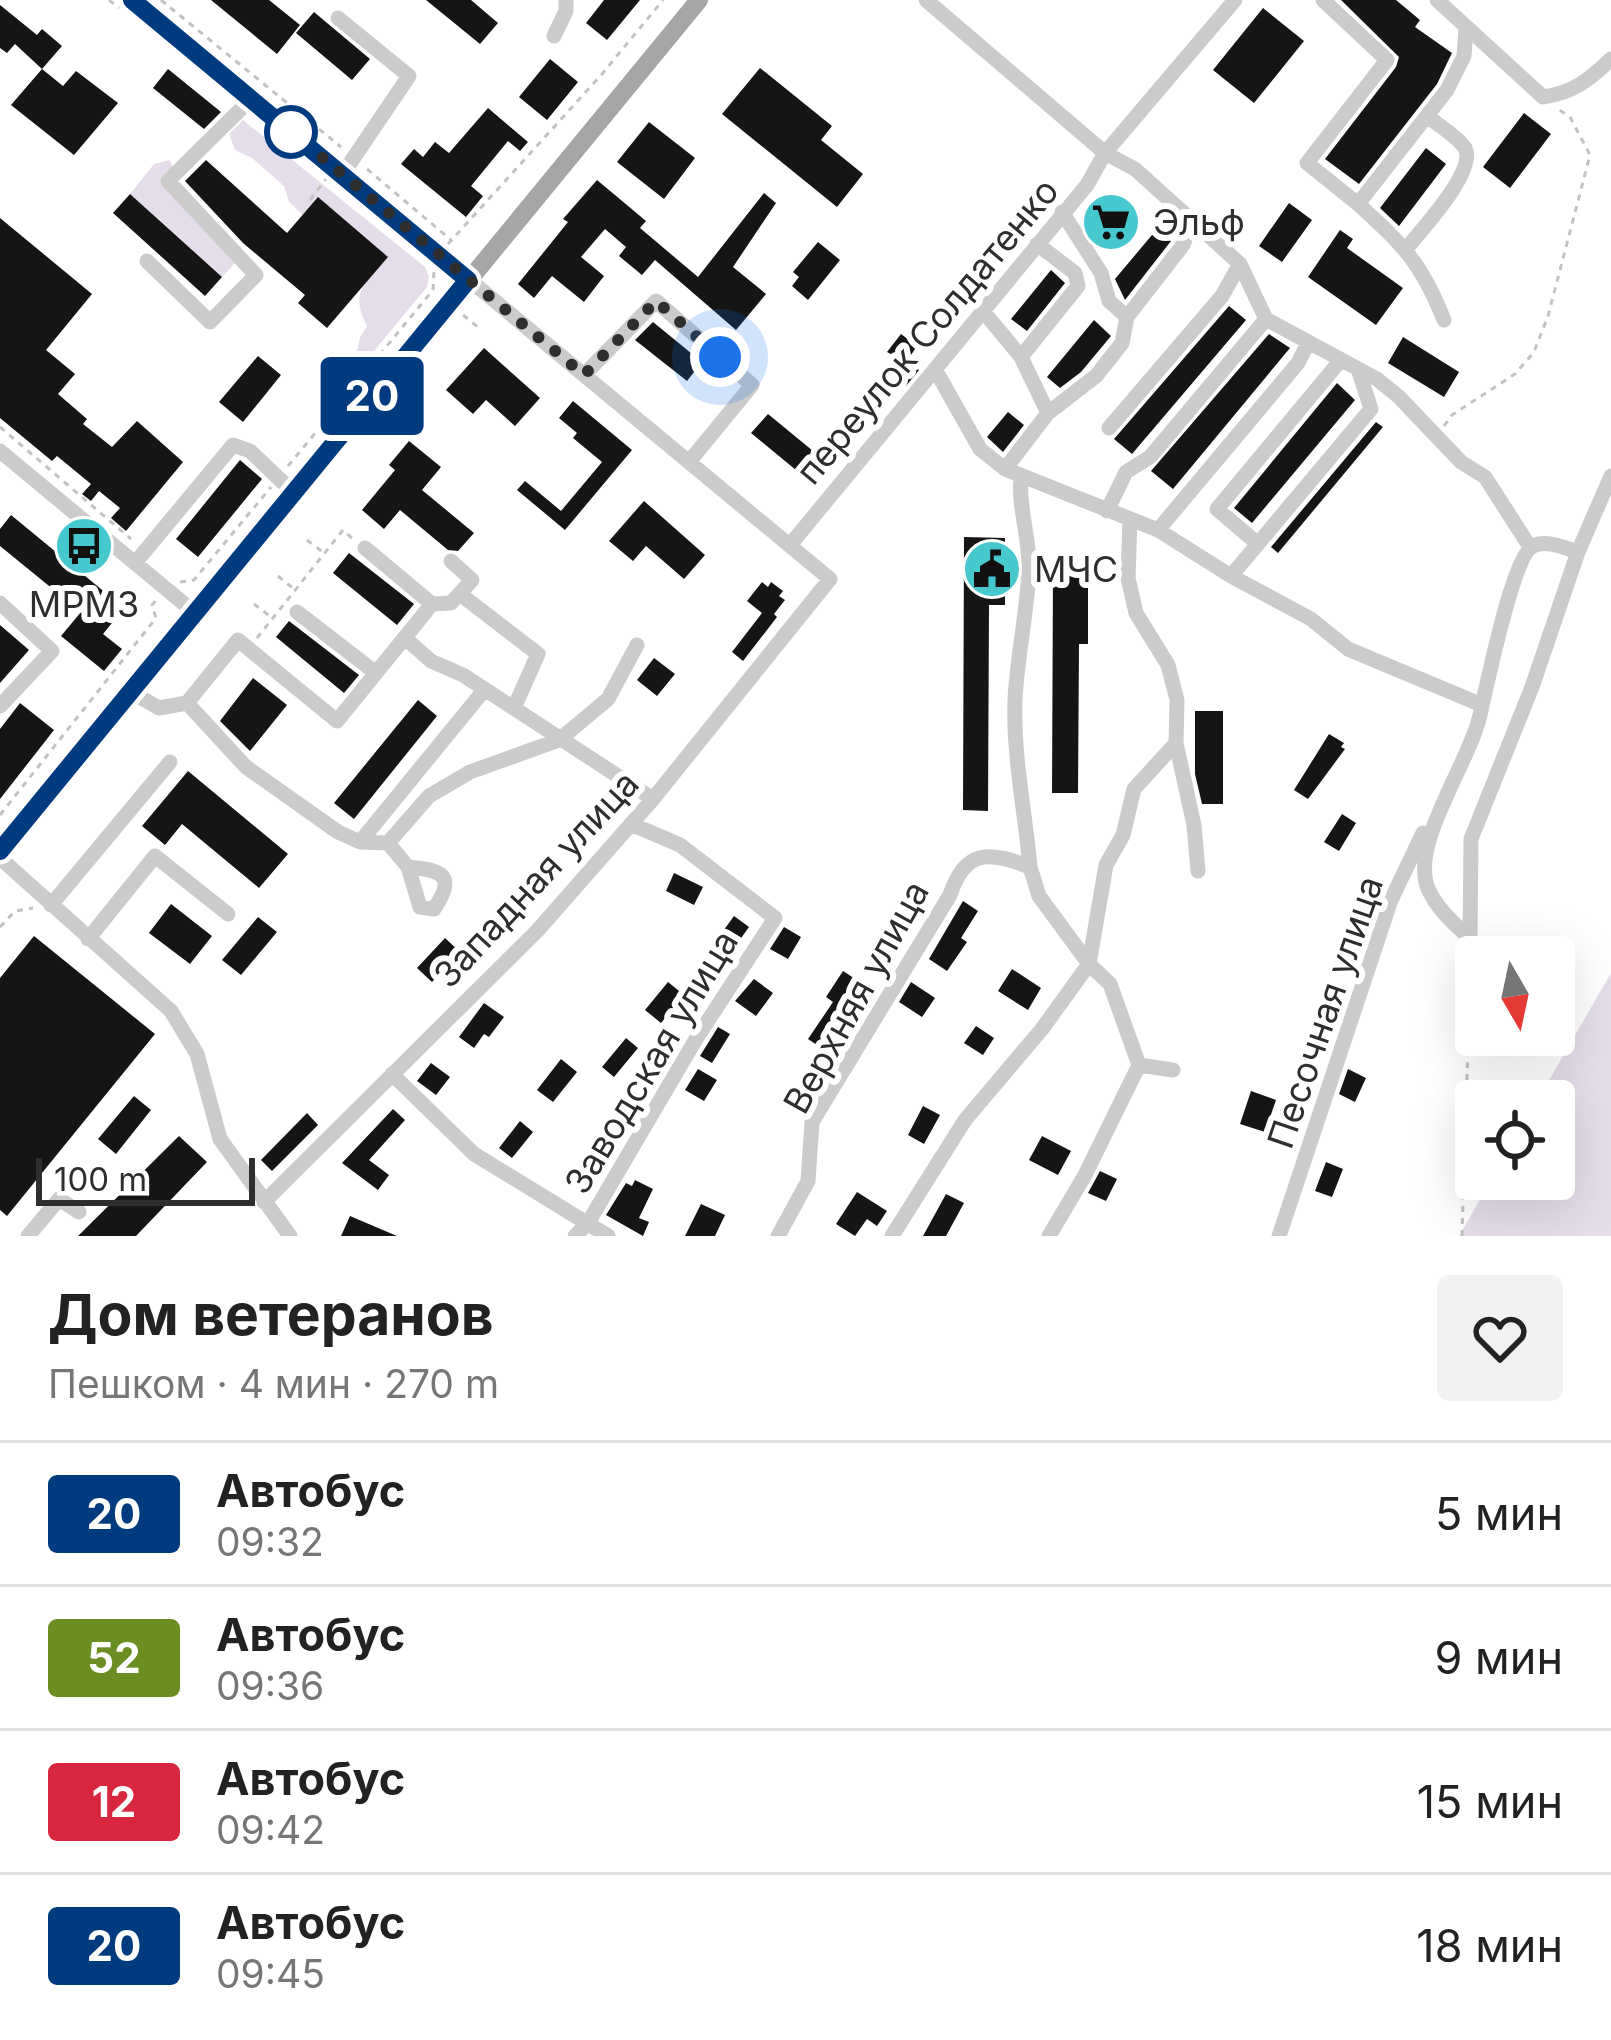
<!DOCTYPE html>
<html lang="ru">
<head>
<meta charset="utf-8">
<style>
	:root { --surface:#fff; --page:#f2f2f2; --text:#222; --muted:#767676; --line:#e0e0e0 }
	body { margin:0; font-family:Inter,sans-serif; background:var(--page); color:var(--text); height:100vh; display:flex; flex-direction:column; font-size:45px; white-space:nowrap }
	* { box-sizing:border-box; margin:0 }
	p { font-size:39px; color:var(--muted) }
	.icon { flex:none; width:66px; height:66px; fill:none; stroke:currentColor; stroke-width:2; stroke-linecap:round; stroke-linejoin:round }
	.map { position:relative; height:1236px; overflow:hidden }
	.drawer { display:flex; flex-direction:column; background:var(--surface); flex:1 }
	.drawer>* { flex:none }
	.badge { padding:0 24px; border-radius:9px; font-size:42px; line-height:78px }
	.needle { width:78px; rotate:171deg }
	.tools { position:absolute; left:1455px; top:936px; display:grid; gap:24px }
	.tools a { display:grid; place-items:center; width:120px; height:120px; border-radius:12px; background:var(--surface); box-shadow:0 12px 48px #0002; font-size:60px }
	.scale { position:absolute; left:36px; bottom:30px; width:219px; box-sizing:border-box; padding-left:12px; border:6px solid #2e2e2e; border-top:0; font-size:33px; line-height:42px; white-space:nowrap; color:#2e2e2e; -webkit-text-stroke:9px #fff; paint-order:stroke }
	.you { position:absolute; width:60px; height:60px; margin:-30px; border:9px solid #fff; border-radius:50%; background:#1a73e8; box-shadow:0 0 0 18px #1a73e833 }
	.map>.badge { position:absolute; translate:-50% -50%; box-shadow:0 0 0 6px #fff }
	.round { display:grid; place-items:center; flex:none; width:126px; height:126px; border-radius:12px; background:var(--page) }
	.overview { display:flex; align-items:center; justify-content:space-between; height:204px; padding:0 48px }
	h1 { font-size:57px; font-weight:700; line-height:90px }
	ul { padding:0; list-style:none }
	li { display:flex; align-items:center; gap:36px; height:144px; padding:0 48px; border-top:3px solid var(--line) }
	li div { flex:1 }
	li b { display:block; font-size:45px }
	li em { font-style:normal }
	li .badge { min-width:132px; font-weight:700; text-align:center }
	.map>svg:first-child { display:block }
	.green { fill:#e5deea }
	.building { fill:#151515 }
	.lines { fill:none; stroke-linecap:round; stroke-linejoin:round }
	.path { stroke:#c2c2c2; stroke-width:3; stroke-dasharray:6 6; stroke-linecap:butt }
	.minor { stroke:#cbcbcb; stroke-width:15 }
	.major { stroke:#a6a6a6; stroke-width:18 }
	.line-casing { stroke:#fff; stroke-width:27 }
	.line { stroke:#003b80; stroke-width:18 }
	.walk { stroke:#2e2e2e; stroke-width:12; stroke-dasharray:0 21.6 }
	.stop-dot { fill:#fff; stroke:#003b80; stroke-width:6 }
	.labels { text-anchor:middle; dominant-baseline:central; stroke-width:12; stroke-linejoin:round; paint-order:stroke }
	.poi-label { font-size:36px; fill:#2e2e2e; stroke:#fff; text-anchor:start }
	.street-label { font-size:36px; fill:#2e2e2e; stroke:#fff }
</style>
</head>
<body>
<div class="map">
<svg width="1611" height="1236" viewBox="0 0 1611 1236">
	<rect width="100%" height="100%" fill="#fff"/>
	<!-- green -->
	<path class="green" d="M243,120L425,267L429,277L427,287L351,379L360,337L367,326C349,291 365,284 388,257L303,215L289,202L284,186L252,158L235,150L229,134Z
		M170,160L173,168L164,180L236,262L222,277L130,194L154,164Z
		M1611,973V1236H1459L1492,1179H1554V1101H1537Z"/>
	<!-- building -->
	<path class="building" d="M211,0H269L300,25L277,54Z
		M426,0H471L498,23L480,44Z
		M604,0H640L607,40L586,23Z
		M1341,0H1396L1420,20L1415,27L1452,53L1437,84L1359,184L1325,159L1396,67L1399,57Z
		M0,5L37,35L42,29L62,46L42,69L15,44L7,53L0,48Z
		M1263,8L1304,41L1254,103L1213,70Z
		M314,12L370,59L352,80L296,33Z
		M550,59L578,82L547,120L519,97Z
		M760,68L832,126L821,140L863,174L837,207L722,114Z
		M42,69L63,86L76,71L118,103L74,155L11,105Z
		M168,69L221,112L204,129L153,88Z
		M488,108L528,142L520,151L508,141L471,186L483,196L466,217L401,164L414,149L423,157L435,142L449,153Z
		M1524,113L1551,134L1510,188L1483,167Z
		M649,122L695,158L664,199L617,162Z
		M1426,148L1446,164L1399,226L1380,208Z
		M206,160L287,233L318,197L388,257L327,328L298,303L305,295L243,243L185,181Z
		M597,180L646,221L640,228L698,277L764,193L776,203L733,267L766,294L736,330L655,260L642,275L619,256L626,247L605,229L581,257L604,276L584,302L552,276L534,298L518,284L568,222L563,219Z
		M130,194L222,277L205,296L113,213Z
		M1289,203L1312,220L1282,262L1259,246Z
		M0,218L92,294L46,350L75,374L58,394L87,419L83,424L112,447L137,421L183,462L126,531L111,518L120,508L99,491L91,501L82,494L91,484L57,456L52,461L0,418Z
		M1157,229L1171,241L1125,300L1115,279Z
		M1340,230L1353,239L1347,248L1403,288L1376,325L1308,277Z
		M818,242L840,260L808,300L792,286L799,277L793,272Z
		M1051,270L1065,283L1027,331L1011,319Z
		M967,281L981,293L960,316L947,304Z
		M1229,306L1246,320L1132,454L1114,439Z
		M1094,320L1111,336L1081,372L1060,388L1047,377Z
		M653,322L702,362L687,381L635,340Z
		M901,334L917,346L907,361L919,370L906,386L893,376L904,361L887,352Z
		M1269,334L1290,348L1173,489L1151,471Z
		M1403,337L1459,372L1444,397L1388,363Z
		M484,348L540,398L515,426L486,400L473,414L446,390Z
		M258,356L281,375L243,422L219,402Z
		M1337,383L1355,400L1252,523L1234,508Z
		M573,401L632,450L565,530L517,490L525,481L561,511L602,462L573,438L577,433L559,418Z
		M1008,412L1024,425L1003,452L987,437Z
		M768,414L824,460L808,480L751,433Z
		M1376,422L1383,427L1278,553L1271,547Z
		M409,441L441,467L422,490L474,533L458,551L448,550L400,510L384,529L362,510L395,470L389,465Z
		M240,460L262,479L198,557L176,539Z
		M644,501L705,555L684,579L646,546L633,561L609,541Z
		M11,515L124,608L103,634L122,649L104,671L61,636L81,612L0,546V529Z
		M964,537L1005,538V605H989L988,811L963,810Z
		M349,553L414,604L397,625L333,573Z
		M1053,568L1088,569V644H1079L1078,793H1052Z
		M762,582L768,587L771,582L783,591L779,596L785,600L774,614L777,617L743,661L732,652L762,613L747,601Z
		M289,621L359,675L344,693L276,637Z
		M0,625L29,650L0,683Z
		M654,658L675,674L657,696L637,680Z
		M253,678L287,705L250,751L220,721Z
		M418,700L437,716L354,819L334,803Z
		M20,703L54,730L0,799V729Z
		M1195,711H1223V804H1202L1195,774Z
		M1329,734L1344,743L1341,747L1345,749L1308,799L1294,790Z
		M188,771L288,854L259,888L182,824L165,845L142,826Z
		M1342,814L1356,823L1339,851L1324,842Z
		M674,873L703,887L694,905L666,891Z
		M963,901L978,911L961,938L967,942L947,971L929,959Z
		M171,904L212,936L190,964L149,933Z
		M734,916L749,927L734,948L718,938Z
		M258,917L277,932L241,975L222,960Z
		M784,927L801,937L788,959L770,949Z
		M34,936L155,1034L7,1216L0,1210V978Z
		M445,938L460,952L432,982L417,968Z
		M1012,969L1041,988L1028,1010L998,991Z
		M843,971L866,986L823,1049L808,1039L833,1002L826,997Z
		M754,979L773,993L756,1016L735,1001Z
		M668,982L684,995L661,1023L645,1010Z
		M911,982L935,998L922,1017L899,1002Z
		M484,1003L504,1017L489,1037L484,1034L474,1048L459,1037Z
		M976,1026L994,1038L983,1055L964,1043Z
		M718,1027L730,1034L712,1063L700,1056Z
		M626,1038L638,1048L614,1077L602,1067Z
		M561,1059L577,1072L553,1102L537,1090Z
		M431,1063L450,1077L436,1095L417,1081Z
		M698,1069L717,1080L704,1101L685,1090Z
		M1348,1069L1366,1078L1355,1102L1339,1094Z
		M1251,1091L1276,1100L1265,1132L1240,1124Z
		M134,1096L151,1110L116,1154L98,1139Z
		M923,1106L940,1115L924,1144L908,1135Z
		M393,1109L405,1120L369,1160L389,1175L378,1190L342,1163Z
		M307,1113L318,1125L272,1171L261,1160Z
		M520,1121L533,1132L512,1158L499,1148Z
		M179,1136L207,1162L136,1236H78Z
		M1042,1136L1071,1151L1058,1175L1029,1160Z
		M1326,1162L1343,1169L1332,1197L1315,1191Z
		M1100,1171L1117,1179L1106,1201L1088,1193Z
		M635,1180L653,1189L639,1218L649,1222L643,1236L606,1215L626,1183L632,1186Z
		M857,1192L887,1211L877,1226L867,1219L855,1236L836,1224Z
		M946,1194L964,1203L946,1236H923Z
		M701,1204L725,1215L715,1236H685Z
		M350,1216L397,1236H341Z"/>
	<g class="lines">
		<!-- path -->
		<path class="path" d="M109,0L119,8
			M161,0L341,147
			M367,169L451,240
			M310,200L326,179
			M448,244L602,74L663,0
			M463,315L479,328
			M1444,426L1452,415L1515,374L1534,352L1548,316L1590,155L1570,117L1558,109
			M0,427L131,539
			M288,466L433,290L434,271
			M307,540L324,553
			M278,576L294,589
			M180,582L194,580L271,487
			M254,604L271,617
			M257,638L343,530L354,540
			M0,815L156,618L152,605L158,598
			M0,927L15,911L33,908
			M1462,1236L1471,950"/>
		<!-- minor -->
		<path class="minor" d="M132,0L830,579L653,799L537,931L264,1202
			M926,0L1105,153L1135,169L1240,264L1266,319L1377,379L1399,397L1461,462L1485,477L1530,547
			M1323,0L1387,60L1307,163L1358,204
			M1437,0L1543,97C1573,93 1589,80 1611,59
			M338,18L409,76L342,175
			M554,36L566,11V0
			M1062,212L1101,273L1109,301L1127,317
			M1407,248C1422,229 1477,171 1465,148C1457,136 1438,125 1427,116
			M147,261L210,322L256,275L168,181L251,99
			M983,311L1021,357L1048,413
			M1444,320C1421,262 1403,245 1358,204L1447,90L1464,56L1466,27
			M1021,357L1078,286L1075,273L1037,244
			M936,371L980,449L1005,469L1158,530L1231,576L1311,619L1348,649L1482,705C1475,757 1411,838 1427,886C1435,907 1454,924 1470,938
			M584,375L656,301L752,385L689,462
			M1109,428L1222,296L1240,264
			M0,451L194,612
			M1005,469L1048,413L1096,376L1122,343L1127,317L1183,245L1193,218
			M1021,479C1018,507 1030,538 1029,570C1027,614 1017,657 1015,700C1013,757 1025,810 1030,867
			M1107,511L1126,472L1150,457L1266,319
			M1130,519L1128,578L1136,613L1168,665L1177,700L1176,743L1194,825L1198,871
			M1158,530L1298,363L1308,343
			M1258,544L1217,509L1340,361
			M790,545L1087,185L1105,153L1235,0
			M135,563L233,445L250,451L293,492
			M1231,576L1371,409L1358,369
			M460,594L538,654L514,708
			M0,603L52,651L0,706
			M432,604L451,603L472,580L451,561
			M297,612L376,673
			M405,638L431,661L463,675L653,799
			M131,692L159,708L187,703L238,640L337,721L432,604L365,548
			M187,703L246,767L338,832L360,842L388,843L429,796L470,772L559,740L608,699L637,645
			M1482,705C1489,678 1513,556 1533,546C1546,539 1565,548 1578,552
			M360,842L485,689
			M388,843L408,867L420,907L434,909C458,874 440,870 408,867
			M0,858L171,1011L197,1054L220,1139L290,1236
			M51,905L170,762
			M1470,938L1471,839L1532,687L1578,552L1611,476
			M88,939L155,856L228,914
			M392,1074L474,1154L608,1236
			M28,1236L59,1199L79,1212
			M575,1236L588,1223L696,1039L775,918L680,845L631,824
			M778,1236L808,1181L812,1122L950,895C965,849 989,851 1030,867L1039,896L1089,964L1110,984L1139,1065L1173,1070
			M892,1236L965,1120L1042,1029L1089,964L1106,865L1123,835L1134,789L1176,743
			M1049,1236L1085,1175L1139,1065
			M1279,1236L1391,900L1423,833"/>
		<!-- major -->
		<path class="major" d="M0,851L699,0"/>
	</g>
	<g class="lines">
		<!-- line casing -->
		<g class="line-casing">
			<path id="line" d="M0,851L468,280L132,0"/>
		</g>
		<!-- line -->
		<use href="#line" class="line"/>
		<!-- walk -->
		<path class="walk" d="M291,132L282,124L584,375L656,301L720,357"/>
	</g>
	<!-- icons -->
	<defs>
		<g id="supermarket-disc" transform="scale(3)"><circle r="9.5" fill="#47c8cf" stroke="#fff"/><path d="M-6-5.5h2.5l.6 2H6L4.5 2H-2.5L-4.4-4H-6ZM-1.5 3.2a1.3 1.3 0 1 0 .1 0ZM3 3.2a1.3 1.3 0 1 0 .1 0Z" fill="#111"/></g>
		<g id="bus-disc" transform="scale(3)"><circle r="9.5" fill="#47c8cf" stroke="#fff"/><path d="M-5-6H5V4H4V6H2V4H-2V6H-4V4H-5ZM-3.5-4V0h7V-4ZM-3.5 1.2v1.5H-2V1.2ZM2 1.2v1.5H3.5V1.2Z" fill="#111"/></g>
		<g id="civic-disc" transform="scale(3)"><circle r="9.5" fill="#47c8cf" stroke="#fff"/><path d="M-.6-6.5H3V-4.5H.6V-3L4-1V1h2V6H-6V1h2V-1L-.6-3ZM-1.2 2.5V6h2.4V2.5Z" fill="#111"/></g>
	</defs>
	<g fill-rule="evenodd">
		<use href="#supermarket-disc" x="1111" y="222"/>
		<use href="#bus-disc" x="84" y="546"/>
		<use href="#civic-disc" x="992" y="569"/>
	</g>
	<!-- markers -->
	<circle class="stop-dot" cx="291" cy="132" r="24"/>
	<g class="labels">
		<!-- poi labels -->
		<g class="poi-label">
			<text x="1153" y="222">Эльф</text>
			<text x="1034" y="569">МЧС</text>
			<text x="84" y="604" text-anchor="middle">МРМЗ</text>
		</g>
		<!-- street labels -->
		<g class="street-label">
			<text transform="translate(927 331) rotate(-50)">переулок Солдатенко</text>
			<text transform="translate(536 879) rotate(-47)">Западная улица</text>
			<text transform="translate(856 997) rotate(-61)">Верхняя улица</text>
			<text transform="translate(1325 1012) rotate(-71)">Песочная улица</text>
			<text transform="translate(651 1062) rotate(-59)">Заводская улица</text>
		</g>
	</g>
</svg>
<div class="tools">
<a><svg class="needle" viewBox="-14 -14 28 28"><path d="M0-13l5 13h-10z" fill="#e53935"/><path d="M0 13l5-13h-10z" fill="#767676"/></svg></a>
<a><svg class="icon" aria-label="locate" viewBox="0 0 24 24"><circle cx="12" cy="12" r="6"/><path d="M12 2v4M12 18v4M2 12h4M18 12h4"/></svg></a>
</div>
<div class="scale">100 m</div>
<div class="you" style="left:720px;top:357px"></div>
<b class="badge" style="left:372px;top:396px;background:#003b80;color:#fff">20</b>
</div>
<section class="drawer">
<div class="overview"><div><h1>Дом ветеранов</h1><p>Пешком · 4 мин · 270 m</p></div><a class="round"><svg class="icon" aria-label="heart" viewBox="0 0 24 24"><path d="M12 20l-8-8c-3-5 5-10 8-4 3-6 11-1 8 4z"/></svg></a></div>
<ul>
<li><span class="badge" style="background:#003b80;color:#fff">20</span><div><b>Автобус</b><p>09:32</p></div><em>5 мин</em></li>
<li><span class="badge" style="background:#6b8e23;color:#fff">52</span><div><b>Автобус</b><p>09:36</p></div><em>9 мин</em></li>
<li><span class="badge" style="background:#d7263d;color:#fff">12</span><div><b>Автобус</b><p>09:42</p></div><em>15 мин</em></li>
<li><span class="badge" style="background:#003b80;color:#fff">20</span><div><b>Автобус</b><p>09:45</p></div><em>18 мин</em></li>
</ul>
</section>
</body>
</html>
